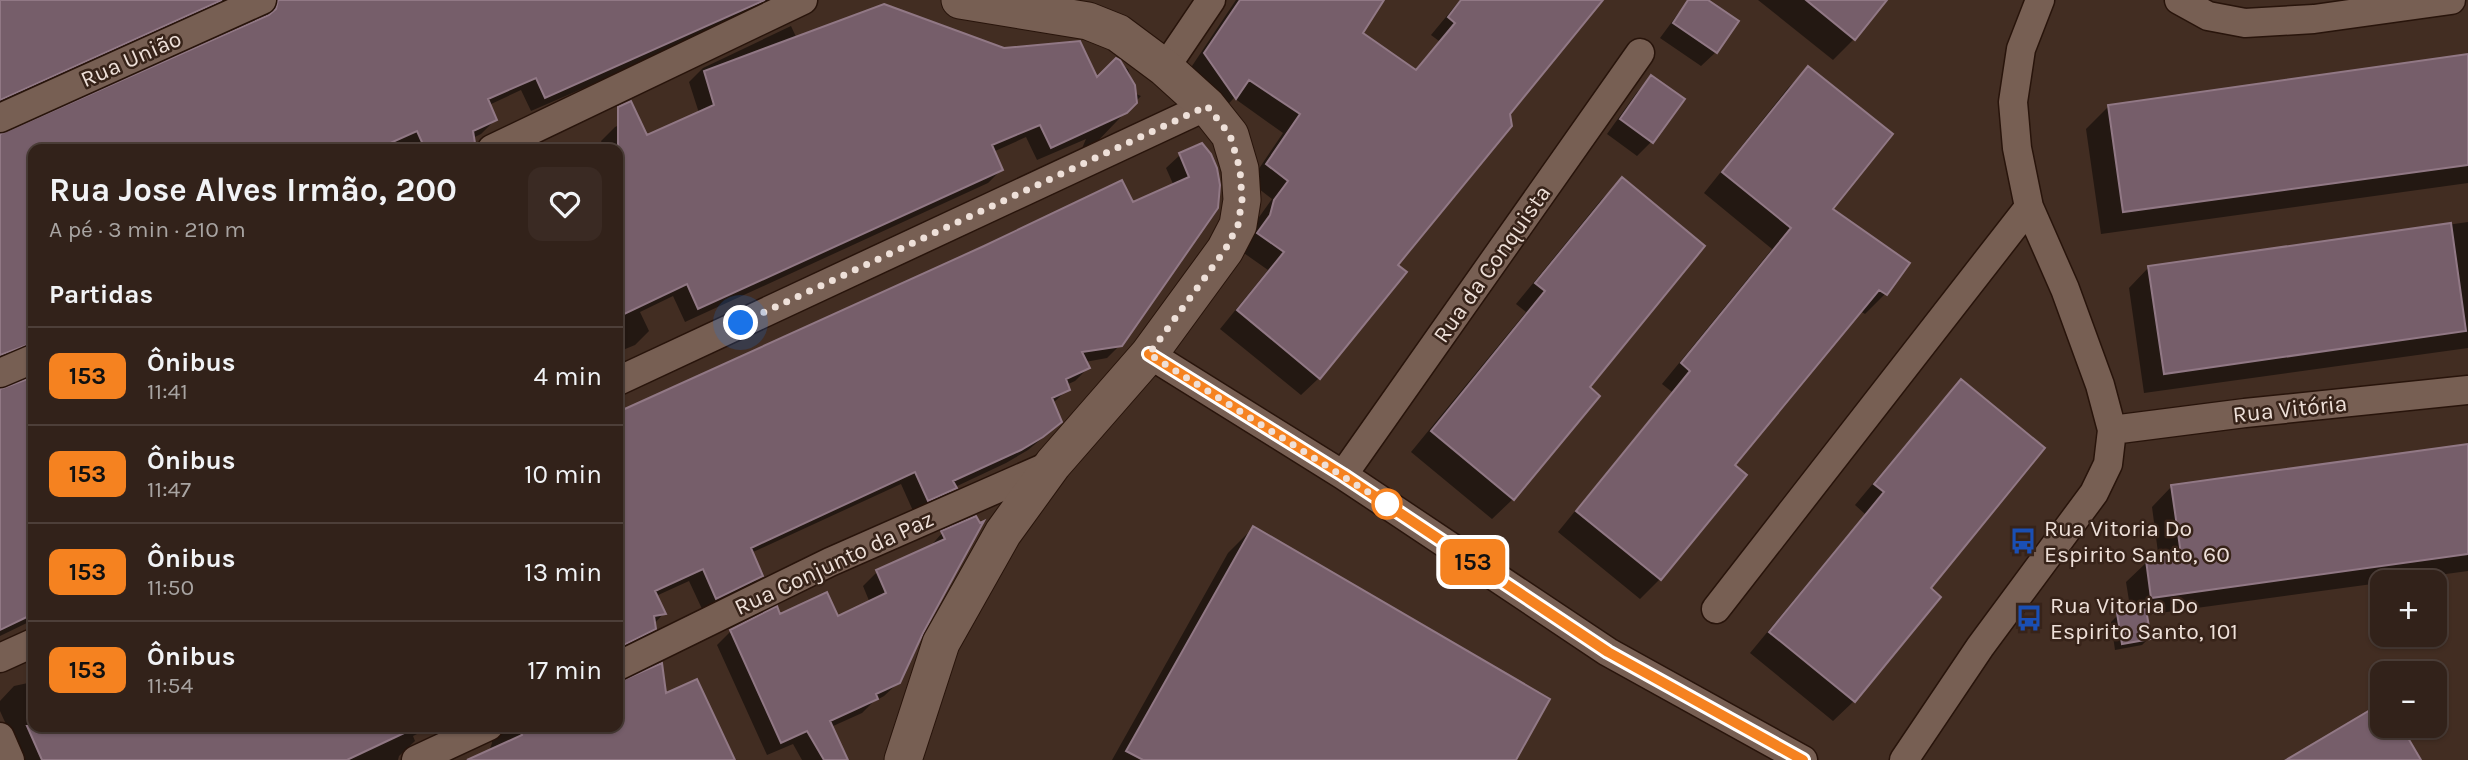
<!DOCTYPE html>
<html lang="pt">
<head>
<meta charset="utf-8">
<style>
	:root { --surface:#32221a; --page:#3a2a23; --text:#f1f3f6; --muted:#a8a4a2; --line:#4d3f39 }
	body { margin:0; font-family:Karla,sans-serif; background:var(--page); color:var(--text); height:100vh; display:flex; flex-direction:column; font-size:26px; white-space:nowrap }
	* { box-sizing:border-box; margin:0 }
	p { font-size:23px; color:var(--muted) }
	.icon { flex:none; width:38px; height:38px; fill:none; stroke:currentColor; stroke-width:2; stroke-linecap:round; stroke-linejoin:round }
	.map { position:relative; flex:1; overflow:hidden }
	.details { position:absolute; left:28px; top:144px; width:595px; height:588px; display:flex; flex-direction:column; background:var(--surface); border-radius:14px; box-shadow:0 2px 5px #0004,0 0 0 2px var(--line) }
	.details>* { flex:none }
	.badge { padding:0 14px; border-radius:10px; font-size:24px; line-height:46px }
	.tools { position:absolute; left:2370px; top:570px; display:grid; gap:14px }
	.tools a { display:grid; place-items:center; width:77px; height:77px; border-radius:14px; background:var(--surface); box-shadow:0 2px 5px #0004,0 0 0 2px var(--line); font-size:35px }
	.you { position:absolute; width:35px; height:35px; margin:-18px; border:5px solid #fff; border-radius:50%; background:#1a73e8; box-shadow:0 0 0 10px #1a73e833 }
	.map>.badge { position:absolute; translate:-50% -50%; box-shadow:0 0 0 4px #fff }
	h2 { padding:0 21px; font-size:26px; line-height:63px }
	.round { display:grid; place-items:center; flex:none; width:74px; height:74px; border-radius:14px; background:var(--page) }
	.summary { display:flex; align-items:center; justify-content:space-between; height:119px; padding:0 21px }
	h1 { font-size:33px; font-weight:700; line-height:52px }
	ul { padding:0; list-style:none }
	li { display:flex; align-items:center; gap:21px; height:98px; padding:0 21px; border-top:2px solid var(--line) }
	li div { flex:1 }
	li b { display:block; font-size:26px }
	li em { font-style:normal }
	li .badge { min-width:77px; font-weight:700; text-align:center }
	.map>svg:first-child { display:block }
	.shadow { fill:#0007 }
	.building { fill:#765e6a; stroke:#917885; stroke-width:2 }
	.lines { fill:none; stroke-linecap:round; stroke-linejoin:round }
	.minor-casing { stroke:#28140b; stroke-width:31 }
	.tertiary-casing { stroke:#28140b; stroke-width:39 }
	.minor { stroke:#775f53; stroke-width:28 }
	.tertiary { stroke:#775f53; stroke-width:37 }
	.line-casing { stroke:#fff; stroke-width:16 }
	.line { stroke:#f58220; stroke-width:10 }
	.walk { stroke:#eee0d9; stroke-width:7; stroke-dasharray:0 12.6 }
	.stop-dot { fill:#fff; stroke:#f58220; stroke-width:3.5 }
	.labels { text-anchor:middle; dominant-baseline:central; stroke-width:5; stroke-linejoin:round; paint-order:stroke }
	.street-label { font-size:23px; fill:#eee0d9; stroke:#372319 }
	.poi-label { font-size:23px; fill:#eee0d9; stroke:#372319; text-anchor:start }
</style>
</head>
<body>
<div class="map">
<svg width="2468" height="760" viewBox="0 0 2468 760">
	<rect width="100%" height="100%" fill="#422d22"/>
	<!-- shadow -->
	<path class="shadow" d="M0,0H236L0,106Z
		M257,0H770L763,7L676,48L531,111L521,90L489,105L495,120L481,134L450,149H33V328L21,333L25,343L11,357L0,362V136L265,18L264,8Z
		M1236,0H1382L1360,33L1414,71L1439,41L1431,35L1460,0H1601L1508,114L1395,265L1319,378L1301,395L1220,329L1268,270L1241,251L1257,220L1272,199L1250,182L1283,133L1234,98L1218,115L1188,72Z
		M1688,0H1705L1716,52L1701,66L1660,38Z
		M1758,0H1885L1853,40L1833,60Z
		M791,26L797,39L1107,84L1122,65L1128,69L1136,94L1141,96L1092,147L1080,153L1086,139L1037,160L1026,137L993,152L1001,170L988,183L685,322L673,296L640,312L649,331L635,345L618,352V149H605L601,141L615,127L637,117L646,138L699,113L689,82L703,68Z
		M2468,56V183L2101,234L2086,129L2109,106Z
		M1808,68L1830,209L1907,263L1885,294L1865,314L1860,311L1733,466L1660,579L1640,599L1558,532L1672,392L1662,384L1772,249L1704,193L1788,88Z
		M1652,78L1682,99L1651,142L1637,156L1607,134L1637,92Z
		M1201,145L1209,155L1121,344L1107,358L1085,362L1088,368L1075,381L1066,385L1068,389L1052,404L1060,422L1046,435L1028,450L1006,463L955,487L942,501L914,513L901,484L751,553L761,576L748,589L703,611L689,581L656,596L664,613L654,624V628L641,642L618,653V414L984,248L1132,204L1174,186L1166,168L1180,155Z
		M1622,179L1587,388L1513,499L1492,519L1411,452L1526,312L1516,304L1601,200Z
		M2468,222V348L2144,393L2129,288L2149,267Z
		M33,378V620L0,636V391Z
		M1961,381L1929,589L1854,701L1833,721L1750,653L1865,514L1855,505L1941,402Z
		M2468,445V571L2145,615L2149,638L2142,645L2115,650L2111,622L2118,615L2131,613L2126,582L2147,562L2159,560L2152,507L2172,486Z
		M975,518L899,682L884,696L873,702L862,713L831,727L846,760H802L793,744L767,755L717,645L731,631L779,616L837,618L870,603L863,586L877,572L929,548L942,533Z
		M1253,528L1514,760H1112L1228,553Z
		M33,678V726H433L413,736L415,741L399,756L398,760H22L0,711V701L14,686L28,683Z
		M631,684L665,696L733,760H486L492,743L491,734L484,726H517L521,735L540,726H618V690Z"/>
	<!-- building -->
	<path class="building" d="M0,0H222L0,100Z
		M278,0H765L545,98L536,78L488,99L497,120L473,131L476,149H425L417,131L377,149H33V343L0,355V134L269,15L276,9Z
		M1240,0H1384L1363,33L1416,70L1455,23L1448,17L1461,0H1603L1510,114L1512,126L1398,265L1407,272L1320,379L1237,310L1284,252L1257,233L1270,215L1274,200L1288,181L1266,164L1300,114L1249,80L1236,99L1204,53Z
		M1688,0H1708L1739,21L1717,53L1673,23Z
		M1806,0H1887L1855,40Z
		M884,4L1004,48L1080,41L1097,77L1116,58L1120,60L1135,85L1137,103L1127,113L1051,148L1040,125L992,145L1003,170L698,309L687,284L618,317V107L631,101L647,135L714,105L704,71Z
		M2468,54V165L2123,212L2108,105Z
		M1808,66L1893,134L1833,209L1910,263L1887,295L1879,290L1735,465L1747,475L1661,580L1576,511L1690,371L1681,363L1791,228L1722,172Z
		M1651,75L1685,99L1653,143L1620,119Z
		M1202,143L1211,154L1217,168L1220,185L1218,208L1122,346L1082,352L1090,368L1066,379L1070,390L1052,398L1062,422L1043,437L1021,450L953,481L957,488L928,501L915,472L751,548L763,576L716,599L703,569L655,591L666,614L654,616L656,629L618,648V412L984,246L1122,180L1133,202L1189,177L1179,153Z
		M1622,177L1705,246L1590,387L1600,396L1514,500L1431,431L1545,291L1535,283Z
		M2451,223L2466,331L2164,374L2148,266Z
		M33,377V614L0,630V389Z
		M1961,379L2045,448L1931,588L1941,597L1855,702L1769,632L1884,492L1874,484Z
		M2468,444V554L2151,598L2146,560L2181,554L2171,485Z
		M976,516L980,523L984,521L923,633L900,683L876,694L878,699L830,721L848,760H824L807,731L781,743L730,630L777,606L780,614L827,592L838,616L886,593L876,570L945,539L941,531Z
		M1253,526L1550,699L1516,760H1143L1126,751Z
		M2146,609L2151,639L2122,644L2117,613Z
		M662,663L666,693L697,679L735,760H467L522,735L519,726H618V682Z
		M2382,703V726H2401L2421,760H2286Z
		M27,726H419L347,760H42Z"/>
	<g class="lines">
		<!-- minor casing -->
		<g class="minor-casing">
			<path id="minor" d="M2179,0L2208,16L2245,23L2314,19L2451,0
				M1165,68L1211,0
				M0,118L262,0
				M492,149L803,0
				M1149,354L1343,475L1608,652L1803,760
				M0,373L33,359
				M618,381L1207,106
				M2112,430L2245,413L2468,390
				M1343,475L1640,53
				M1716,609L2029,207
				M0,658L33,643
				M618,666L830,562L1053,464
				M0,737L10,760
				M416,760L489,726
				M1904,760L1980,647L2094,493L2108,464L2112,430L2100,385L2065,289L2029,207L2017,148L2013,102L2021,49L2040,0"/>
		</g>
		<!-- tertiary casing -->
		<g class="tertiary-casing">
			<path id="tertiary" d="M903,760L941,643L1003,533L1053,464L1149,354L1225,250L1238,225L1242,200L1240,169L1230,135L1207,106L1165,68L1118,33L1088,21L960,0"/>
		</g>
		<!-- minor -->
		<use href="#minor" class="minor"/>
		<!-- tertiary -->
		<use href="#tertiary" class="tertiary"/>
	</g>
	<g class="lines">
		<!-- line casing -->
		<g class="line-casing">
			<path id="line" d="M1149,354L1343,475L1608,652L1803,760"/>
		</g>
		<!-- line -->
		<use href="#line" class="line"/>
		<!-- walk -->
		<path class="walk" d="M741,323L1207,106L1230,135L1240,169L1242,200L1238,225L1225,250L1149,354L1387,504"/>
	</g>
	<!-- icons -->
	<defs>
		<g id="bus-bare" transform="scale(2.1)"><path d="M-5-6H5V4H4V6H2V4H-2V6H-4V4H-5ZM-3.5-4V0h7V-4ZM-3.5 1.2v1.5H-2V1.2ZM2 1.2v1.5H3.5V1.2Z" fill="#1a4fb4" stroke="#372319" stroke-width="2.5" paint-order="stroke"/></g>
	</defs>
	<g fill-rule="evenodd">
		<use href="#bus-bare" x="2023" y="541"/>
		<use href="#bus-bare" x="2029" y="618"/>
	</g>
	<!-- markers -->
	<circle class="stop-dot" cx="1387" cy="504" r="14"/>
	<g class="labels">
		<!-- street labels -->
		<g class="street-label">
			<text transform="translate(131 59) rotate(-24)">Rua União</text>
			<text transform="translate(1492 264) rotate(-55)">Rua da Conquista</text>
			<text transform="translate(2290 409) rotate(-6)">Rua Vitória</text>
			<text transform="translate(834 563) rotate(-25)">Rua Conjunto da Paz</text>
		</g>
		<!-- poi labels -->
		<g class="poi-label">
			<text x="2044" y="528">Rua Vitoria Do<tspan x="2044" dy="26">Espirito Santo, 60</tspan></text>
			<text x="2050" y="605">Rua Vitoria Do<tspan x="2050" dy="26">Espirito Santo, 101</tspan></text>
		</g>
	</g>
</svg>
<div class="tools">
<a>+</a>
<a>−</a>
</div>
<div class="you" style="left:741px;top:323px"></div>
<b class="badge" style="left:1473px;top:562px;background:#f58220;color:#111">153</b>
<section class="details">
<div class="summary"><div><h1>Rua Jose Alves Irmão, 200</h1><p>A pé · 3 min · 210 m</p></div><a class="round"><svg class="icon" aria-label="heart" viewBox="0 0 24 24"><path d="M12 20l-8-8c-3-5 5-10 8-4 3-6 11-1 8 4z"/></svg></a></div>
<h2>Partidas</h2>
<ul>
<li><span class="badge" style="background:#f58220;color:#111">153</span><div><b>Ônibus</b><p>11:41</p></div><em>4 min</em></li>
<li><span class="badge" style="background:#f58220;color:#111">153</span><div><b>Ônibus</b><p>11:47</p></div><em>10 min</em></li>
<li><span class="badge" style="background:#f58220;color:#111">153</span><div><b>Ônibus</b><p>11:50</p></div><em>13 min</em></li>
<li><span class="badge" style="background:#f58220;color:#111">153</span><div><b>Ônibus</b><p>11:54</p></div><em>17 min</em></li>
</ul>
</section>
</div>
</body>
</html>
